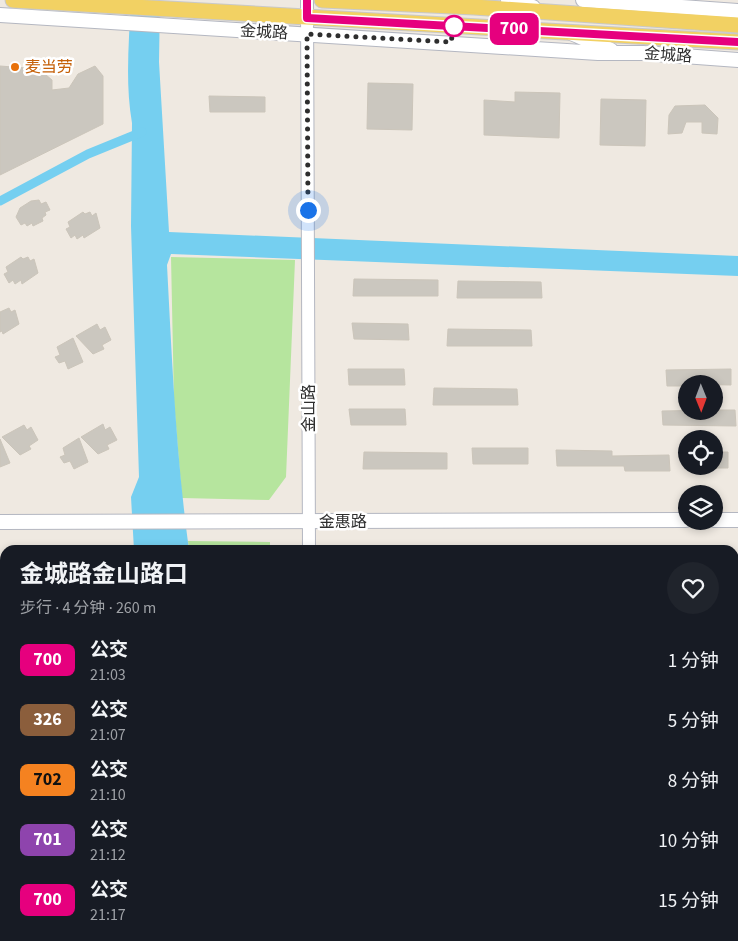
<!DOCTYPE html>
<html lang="zh">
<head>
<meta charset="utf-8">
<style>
	:root { --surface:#171b24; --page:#20242c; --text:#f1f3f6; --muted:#9ea1a6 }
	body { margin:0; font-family:"Source Sans 3","Noto Sans SC",sans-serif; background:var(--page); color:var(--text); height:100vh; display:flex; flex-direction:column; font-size:19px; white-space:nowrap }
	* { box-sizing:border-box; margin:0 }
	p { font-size:16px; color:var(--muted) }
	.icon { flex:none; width:28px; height:28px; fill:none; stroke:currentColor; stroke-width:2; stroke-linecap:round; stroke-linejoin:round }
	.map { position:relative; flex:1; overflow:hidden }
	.details { position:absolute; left:0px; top:545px; width:739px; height:396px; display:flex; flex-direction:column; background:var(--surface); border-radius:15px 15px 0 0; box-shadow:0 2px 8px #0003 }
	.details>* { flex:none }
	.badge { padding:0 10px; border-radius:8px; font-size:18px; line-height:32px }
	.needle { width:32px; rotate:179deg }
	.controls { position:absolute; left:678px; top:375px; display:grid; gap:10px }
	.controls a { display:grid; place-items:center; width:45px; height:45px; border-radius:50%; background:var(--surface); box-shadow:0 2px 8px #0003; font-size:25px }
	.you { position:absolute; width:25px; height:25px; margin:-12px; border:4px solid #fff; border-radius:50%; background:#1a73e8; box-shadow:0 0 0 8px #1a73e833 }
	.map>.badge { position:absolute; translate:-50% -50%; box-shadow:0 0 0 2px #fff }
	.round { display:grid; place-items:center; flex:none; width:52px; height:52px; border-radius:26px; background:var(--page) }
	.summary { display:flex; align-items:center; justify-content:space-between; height:85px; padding:0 20px }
	h1 { font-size:24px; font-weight:700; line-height:38px }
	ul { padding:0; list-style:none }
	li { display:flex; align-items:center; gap:15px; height:60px; padding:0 20px }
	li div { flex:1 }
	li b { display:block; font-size:19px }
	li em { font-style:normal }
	li .badge { min-width:55px; font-weight:700; text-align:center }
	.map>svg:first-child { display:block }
	.green { fill:#b6e59e }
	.water { fill:#75cff0 }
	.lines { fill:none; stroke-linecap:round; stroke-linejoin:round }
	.canal { stroke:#75cff0; stroke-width:9 }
	.building { fill:#cbc7bf; stroke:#cbc5ba }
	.minor-casing { stroke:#b4b7c1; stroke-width:12 }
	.tertiary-casing { stroke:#b4b7c1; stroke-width:14 }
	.secondary-casing { stroke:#b4b7c1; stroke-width:16 }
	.primary-casing { stroke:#c9c9c9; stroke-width:17 }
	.minor { stroke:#fff; stroke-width:10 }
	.tertiary { stroke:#fff; stroke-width:12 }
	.secondary { stroke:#fff; stroke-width:14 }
	.primary { stroke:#f2d163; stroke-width:15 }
	.line-casing { stroke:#fff; stroke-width:11 }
	.line { stroke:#e6007e; stroke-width:8 }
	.walk { stroke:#2e2e2e; stroke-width:5; stroke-dasharray:0 9 }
	.stop-dot { fill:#fff; stroke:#e6007e; stroke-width:2.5 }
	.food-dot { fill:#e8710a; stroke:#fff; stroke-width:2 }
	.labels { text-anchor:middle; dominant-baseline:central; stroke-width:5; stroke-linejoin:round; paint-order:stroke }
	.street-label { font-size:16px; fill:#2e2e2e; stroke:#fff }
	.food-label { font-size:16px; fill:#c56008; stroke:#fff; text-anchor:start }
</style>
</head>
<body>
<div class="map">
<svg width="738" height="941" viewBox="0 0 738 941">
	<rect width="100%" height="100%" fill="#efe9e1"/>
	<!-- green -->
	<path class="green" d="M171,257L295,260L286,477L269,500L182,498L174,402Z
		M188,541L270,542V550H189Z
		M0,828H5V922H0Z"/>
	<!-- water -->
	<path class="water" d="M131,0H160L159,62L169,232L738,256V276L171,254L167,265C172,360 176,455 189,550H134L131,497L139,477L131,226L132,123C125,83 129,40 131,0Z"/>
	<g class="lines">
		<!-- canal -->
		<path class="canal" d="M0,201L88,154L142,132
			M0,788L5,787"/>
	</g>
	<!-- building -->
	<path class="building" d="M0,66L39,69L52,80V90L69,88L78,74L95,66L103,76V124L0,175Z
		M368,83L413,84L412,130L367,129Z
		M515,92L560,93L559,138L484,135V100L515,102Z
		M209,96L265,97V112H210Z
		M601,99L646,100L645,146L600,145Z
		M705,105L718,118L717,134L702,133V122H686L682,133L668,134L669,115L675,106Z
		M39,200L41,204L46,202L50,210L45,212L46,215L42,218L43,221L33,226L32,223L27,226L25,223L21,225L16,217L20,208L31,201Z
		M83,212L85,214L90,212L92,216L96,213L100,228L84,238L83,235L77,239L75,235L71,238L66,229L70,227L68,222Z
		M21,257L23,259L28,257L30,261L34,259L38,273L22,284L21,280L15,284L13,280L9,283L4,274L8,272L6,267Z
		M354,279L438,280V296H353Z
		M458,281L541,282L542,298H457Z
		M9,308L11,312L15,310L19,324L3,334L2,331L0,332V312Z
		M352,323L408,324L409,340L354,339Z
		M97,324L100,330L105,327L111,340L102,345L104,349L93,354L76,336Z
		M448,329L531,330L532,346H447Z
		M73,338L83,362L68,369L65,361L59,363L55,357L60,355L57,347Z
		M348,369H404L405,385H349Z
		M731,369V385L686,384V386H667L666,370Z
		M434,388L517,389L518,405H433Z
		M349,409H405L406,425H351Z
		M714,410H735L736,426L663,425L662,411Z
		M103,424L105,430L110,427L117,440L107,445L109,449L98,454L81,437Z
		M24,425L27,430L31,427L38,440L29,446L31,449L20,455L2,437Z
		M79,438L88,462L74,469L70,461L64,463L60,457L65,455L63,448Z
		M0,439L10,463L0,467Z
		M472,448H528V464H473Z
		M556,450L612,451V456L669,455L670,471H625L624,466H557Z
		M364,452L447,453V469H363Z
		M714,452H728V468H714Z"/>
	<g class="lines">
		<!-- minor casing -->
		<g class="minor-casing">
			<path id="minor" d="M734,782L738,783
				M0,816L5,815
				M217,941V936"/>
		</g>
		<!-- tertiary casing -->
		<g class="tertiary-casing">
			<path id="tertiary" d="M307,0L309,550
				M167,941L192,936"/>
		</g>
		<!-- secondary casing -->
		<g class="secondary-casing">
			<path id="secondary" d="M508,0L533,7
				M583,0L738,11
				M0,15L598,53H643L738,60
				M571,33L611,50
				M714,520H738
				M0,522L686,520"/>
		</g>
		<!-- primary casing -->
		<g class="primary-casing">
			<path id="primary" d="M13,0L738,42
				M322,0L474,7L738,25"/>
		</g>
		<!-- minor -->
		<use href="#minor" class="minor"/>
		<!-- tertiary -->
		<use href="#tertiary" class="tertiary"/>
		<!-- secondary -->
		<use href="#secondary" class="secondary"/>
		<!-- primary -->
		<use href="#primary" class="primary"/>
	</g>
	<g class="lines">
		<!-- line casing -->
		<g class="line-casing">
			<path id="line" d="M307,0V18L738,42"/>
		</g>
		<!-- line -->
		<use href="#line" class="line"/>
		<!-- walk -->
		<path class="walk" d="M308,210L307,34L451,42L454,26"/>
	</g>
	<!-- markers -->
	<circle class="stop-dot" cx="454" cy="26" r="10"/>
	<circle class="food-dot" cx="15" cy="67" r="5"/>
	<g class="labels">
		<!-- street labels -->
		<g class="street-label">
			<text transform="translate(264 32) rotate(3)">金城路</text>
			<text transform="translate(668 55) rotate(4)">金城路</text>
			<text transform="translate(309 408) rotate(-90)">金山路</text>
			<text x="343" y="522">金惠路</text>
		</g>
		<!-- food labels -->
		<g class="food-label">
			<text x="25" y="67">麦当劳</text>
		</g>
	</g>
</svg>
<div class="controls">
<a><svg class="needle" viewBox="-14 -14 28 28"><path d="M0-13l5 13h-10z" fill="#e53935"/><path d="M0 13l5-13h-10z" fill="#9ea1a6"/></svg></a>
<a><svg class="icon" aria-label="locate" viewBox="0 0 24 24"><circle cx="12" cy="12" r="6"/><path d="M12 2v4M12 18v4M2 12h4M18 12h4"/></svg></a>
<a><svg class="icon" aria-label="layers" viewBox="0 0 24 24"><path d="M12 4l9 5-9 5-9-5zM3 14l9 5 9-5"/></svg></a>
</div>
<div class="you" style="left:308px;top:210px"></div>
<b class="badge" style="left:514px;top:29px;background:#e6007e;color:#fff">700</b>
<section class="details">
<div class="summary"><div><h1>金城路金山路口</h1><p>步行 · 4 分钟 · 260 m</p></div><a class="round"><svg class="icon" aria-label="heart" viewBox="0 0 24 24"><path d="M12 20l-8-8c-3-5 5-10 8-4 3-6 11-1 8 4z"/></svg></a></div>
<ul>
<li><span class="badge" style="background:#e6007e;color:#fff">700</span><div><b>公交</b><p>21:03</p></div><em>1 分钟</em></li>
<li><span class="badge" style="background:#8b5e3c;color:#fff">326</span><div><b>公交</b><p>21:07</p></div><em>5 分钟</em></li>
<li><span class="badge" style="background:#f58220;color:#111">702</span><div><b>公交</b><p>21:10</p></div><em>8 分钟</em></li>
<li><span class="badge" style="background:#8e44ad;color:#fff">701</span><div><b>公交</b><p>21:12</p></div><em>10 分钟</em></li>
<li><span class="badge" style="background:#e6007e;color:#fff">700</span><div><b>公交</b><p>21:17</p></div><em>15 分钟</em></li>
</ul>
</section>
</div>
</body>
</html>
